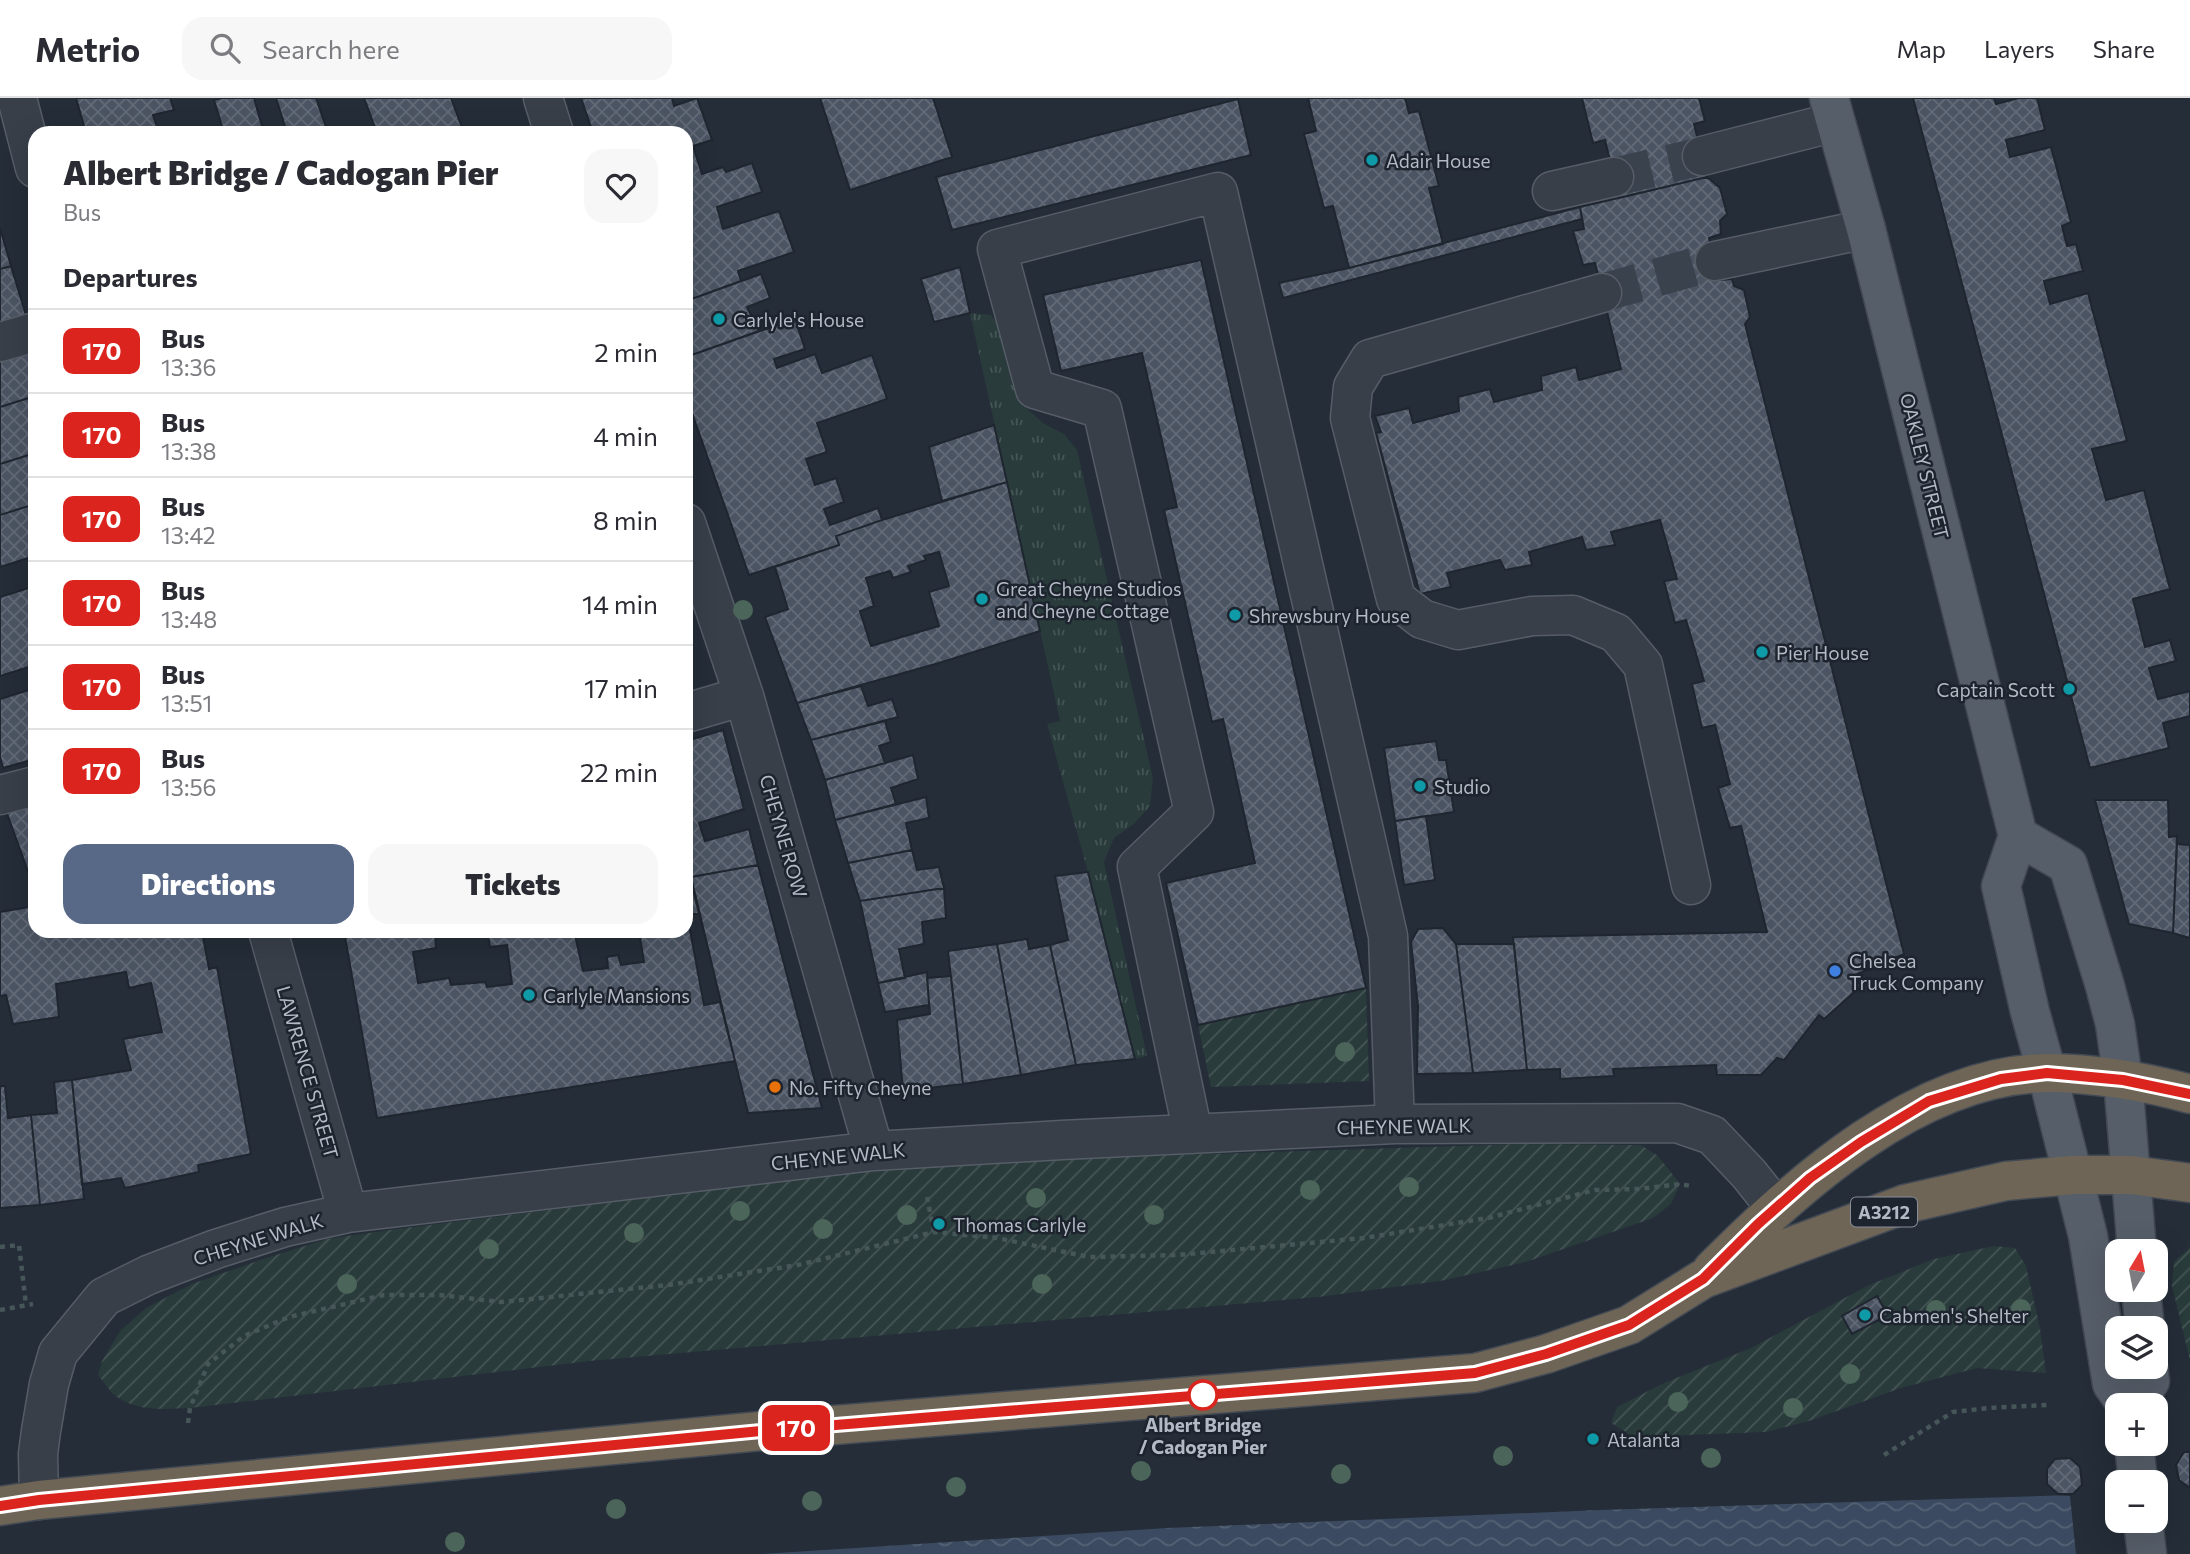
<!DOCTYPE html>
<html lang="en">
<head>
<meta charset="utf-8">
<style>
	:root { --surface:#fff; --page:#f7f7f7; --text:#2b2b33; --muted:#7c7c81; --line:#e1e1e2; --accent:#586887 }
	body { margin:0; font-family:Commissioner,sans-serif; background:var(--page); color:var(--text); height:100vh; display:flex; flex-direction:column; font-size:26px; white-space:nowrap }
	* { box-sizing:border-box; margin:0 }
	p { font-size:23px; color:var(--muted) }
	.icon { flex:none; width:38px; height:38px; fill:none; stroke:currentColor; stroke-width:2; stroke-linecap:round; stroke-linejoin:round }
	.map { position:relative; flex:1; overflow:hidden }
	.panel { position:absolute; left:28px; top:28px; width:665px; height:812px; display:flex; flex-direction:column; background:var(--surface); border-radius:21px; box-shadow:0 7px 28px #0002 }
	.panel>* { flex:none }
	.badge { padding:0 14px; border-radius:10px; font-size:24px; line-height:46px }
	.needle { width:46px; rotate:10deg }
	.buttons { position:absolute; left:2105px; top:1141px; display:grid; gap:14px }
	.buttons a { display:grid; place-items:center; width:63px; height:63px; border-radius:14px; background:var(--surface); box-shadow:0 7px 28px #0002; font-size:35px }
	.map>.badge { position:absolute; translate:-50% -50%; box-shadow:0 0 0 4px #fff }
	h2 { padding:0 35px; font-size:26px; line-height:63px }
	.round { display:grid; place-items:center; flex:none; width:74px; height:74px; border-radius:21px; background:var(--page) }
	.head { display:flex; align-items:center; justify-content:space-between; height:119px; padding:0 35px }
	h1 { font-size:33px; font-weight:800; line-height:52px }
	.primary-button { display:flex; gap:14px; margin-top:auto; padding:14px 35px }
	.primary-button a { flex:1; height:80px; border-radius:21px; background:var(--accent); color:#fff; font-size:28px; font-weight:800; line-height:80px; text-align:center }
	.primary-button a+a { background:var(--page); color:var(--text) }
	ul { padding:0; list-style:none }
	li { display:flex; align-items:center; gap:21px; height:84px; padding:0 35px; border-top:2px solid var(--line) }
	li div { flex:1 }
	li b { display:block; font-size:26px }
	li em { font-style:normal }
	li .badge { min-width:77px; font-weight:700; text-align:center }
	header { display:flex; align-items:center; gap:42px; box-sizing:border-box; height:98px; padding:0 35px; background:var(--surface); border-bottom:2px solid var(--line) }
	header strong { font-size:33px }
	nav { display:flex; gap:38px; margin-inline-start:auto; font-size:24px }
	.search { width:490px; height:63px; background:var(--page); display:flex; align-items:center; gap:18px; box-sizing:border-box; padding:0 24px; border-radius:21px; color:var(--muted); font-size:26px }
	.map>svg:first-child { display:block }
	.grass { fill:url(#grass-tufts) }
	.garden { fill:url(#garden-furrows) }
	.water { fill:url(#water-waves) }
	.pier { fill:#242d38 }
	.building { fill:url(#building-cross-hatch); stroke:#1f2630; stroke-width:2; fill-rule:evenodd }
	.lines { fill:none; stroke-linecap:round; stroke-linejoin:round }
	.minor-tunnel { stroke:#39424d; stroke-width:38; stroke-dasharray:38 19; stroke-linecap:butt }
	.minor-casing { stroke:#565d67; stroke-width:41 }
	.major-casing { stroke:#414852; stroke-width:41 }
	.highway-casing { stroke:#434a54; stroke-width:41 }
	.path { stroke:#465659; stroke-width:4.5; stroke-dasharray:5 5; stroke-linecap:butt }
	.minor { stroke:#383f49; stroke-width:38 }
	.major { stroke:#565e69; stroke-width:38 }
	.highway { stroke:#6e6556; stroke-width:38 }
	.tree { fill:#4c655a }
	.line-casing { stroke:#fff; stroke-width:16 }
	.line { stroke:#dc241f; stroke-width:10 }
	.culture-dot { fill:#0f9aa8; stroke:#1d242e; stroke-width:2.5 }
	.shop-dot { fill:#3f7fe0; stroke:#1d242e; stroke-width:2.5 }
	.food-dot { fill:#e8710a; stroke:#1d242e; stroke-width:2.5 }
	.stop-dot { fill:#fff; stroke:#dc241f; stroke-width:3.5 }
	.labels { text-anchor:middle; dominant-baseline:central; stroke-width:5; stroke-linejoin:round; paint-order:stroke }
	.shield { fill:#1d242e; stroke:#868d98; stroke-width:2 }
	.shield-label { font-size:18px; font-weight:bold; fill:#b3bac5 }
	.poi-label { font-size:19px; fill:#b3bac5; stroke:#1d242e; text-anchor:start }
	.street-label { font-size:19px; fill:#b3bac5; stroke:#1d242e }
	.stop-label { font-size:19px; font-weight:bold; fill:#b3bac5; stroke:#1d242e }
</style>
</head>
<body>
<header>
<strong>Metrio</strong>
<div class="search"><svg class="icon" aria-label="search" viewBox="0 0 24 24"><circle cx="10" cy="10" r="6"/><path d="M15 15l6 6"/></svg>Search here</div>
<nav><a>Map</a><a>Layers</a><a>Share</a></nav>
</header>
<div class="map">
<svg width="2190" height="1456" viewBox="0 0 2190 1456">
	<defs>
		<pattern id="grass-tufts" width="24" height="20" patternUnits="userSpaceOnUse" patternTransform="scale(1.75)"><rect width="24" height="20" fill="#293b3b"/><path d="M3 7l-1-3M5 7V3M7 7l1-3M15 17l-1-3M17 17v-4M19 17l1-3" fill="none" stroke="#465556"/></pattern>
		<pattern id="garden-furrows" width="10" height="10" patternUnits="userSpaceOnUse" patternTransform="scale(1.75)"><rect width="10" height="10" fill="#293b3b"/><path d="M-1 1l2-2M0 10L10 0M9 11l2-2" fill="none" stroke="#465556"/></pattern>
		<pattern id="water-waves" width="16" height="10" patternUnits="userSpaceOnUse" patternTransform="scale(1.75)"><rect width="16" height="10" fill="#3b4a60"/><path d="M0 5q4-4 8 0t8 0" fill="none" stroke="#556275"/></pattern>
		<pattern id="building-cross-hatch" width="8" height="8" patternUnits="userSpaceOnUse" patternTransform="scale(1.75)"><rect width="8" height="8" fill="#4b5462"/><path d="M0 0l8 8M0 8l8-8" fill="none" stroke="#636a77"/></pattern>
	</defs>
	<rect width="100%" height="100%" fill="#242d38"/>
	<!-- grass -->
	<path class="grass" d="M970,215L991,217L1002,233L1012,286L1022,306L1043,325L1064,336L1077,352L1153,680L1150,708L1134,726L1114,740L1104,764L1147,958L1135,961L1088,774L1047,626L1060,623Z"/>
	<!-- garden -->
	<path class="garden" d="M1366,890L1369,983L1211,989L1198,927Z
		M1521,1046L1641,1047L1658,1058L1680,1086L1671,1106L1653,1120L1526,1164L1440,1183L1318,1199L590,1263L190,1310C165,1311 139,1314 117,1299C110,1294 104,1284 98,1277L102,1263L120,1233L146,1210L192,1186L260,1162L327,1141L397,1131L933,1065Z
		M1994,1148L2015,1150L2026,1168L2040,1230L2046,1275L1977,1270L1901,1290L1809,1323L1766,1334L1634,1339L1611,1325L1617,1309L1664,1285L1751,1250L1869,1187L1934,1161Z
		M2190,1149V1263L2172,1188L2174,1164Z"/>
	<!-- water -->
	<path class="water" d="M2190,1391V1456H762L1167,1430L1600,1412L2071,1397L2118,1423H2156Z"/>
	<!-- pier -->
	<path class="pier" d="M2190,1388V1456H2076L2070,1398L2058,1397L2055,1395L2118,1392V1423H2156V1390Z"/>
	<!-- building -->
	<path class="building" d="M76,0H170L174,12L153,17L159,35H86Z
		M222,0H254L264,35H224L214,2Z
		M276,0H316L328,35H287Z
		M364,0H451L464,35H377Z
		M581,0H672L674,8L697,0L712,42L693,48L702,76L723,69L726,74L752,65L762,94L717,109L723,131L779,113L794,154L738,173L741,183L686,203V35H593Z
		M820,0H933L952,59L850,92Z
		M1308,0H1405L1409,15L1419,13L1439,88L1429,90L1443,146L1349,170L1333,108L1324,110L1304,36L1316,33Z
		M1582,0H1699L1705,23L1694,26L1707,79L1619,100L1605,42L1593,45Z
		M1913,0H1994L1996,6L2019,0H2037L2045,32L2006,42L2010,59L2051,49L2071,124L2062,128L2067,148L2076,146L2083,173L2044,183L2050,206L2088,195L2127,343L2092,351L2106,402L2144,392L2157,442L2170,491L2133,501L2145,549L2170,542L2176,563L2149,570L2158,601L2190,593V618L2163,625L2169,650L2090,670Z
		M1238,1L1251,57L952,132L936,79Z
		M1707,79L1720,90L1727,116L1720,123L1721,136L1709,140L1715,163L1720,182L1732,181L1734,188L1744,192L1750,219L1745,226L1904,856L1853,878L1861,888L1824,921L1819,917L1784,962L1777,960L1761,977H1717L1716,967L1613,971L1614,978L1560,981V971L1527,972L1513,839L1767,834L1741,728L1730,730L1718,690L1730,686L1715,627L1702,630L1692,586L1704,583L1686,522L1675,525L1664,483L1677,481L1660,422L1611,434L1615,447L1586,452L1582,439L1529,454L1532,467L1505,472L1500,462L1447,475L1451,489L1420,496L1376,335L1381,334L1375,318L1409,310L1413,325L1459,313L1458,299L1490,291L1494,304L1542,292L1541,278L1576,269L1579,282L1621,271L1595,165L1583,167L1573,133L1584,131L1580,109Z
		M1580,109L1582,121L1283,200L1279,185L1349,170Z
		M0,130L11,168L0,171Z
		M1201,162L1366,890L1198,927L1166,785L1255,765L1223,621L1212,624L1164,412L1177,409L1142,255L1061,273L1043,197Z
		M11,168L26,217L0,225V171Z
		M960,169L970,215L934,224L921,181Z
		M761,176L770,200L747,209L759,233L686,259V203Z
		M795,221L805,251L774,261L777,270L815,256L822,275L872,257L887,301L817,325L827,354L806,361L815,387L836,380L844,404L824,411L830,427L878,410L882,422L836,438L839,447L749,477L686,298V259Z
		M24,256H33L35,258V298L0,309V263Z
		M35,298V355L0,366V309Z
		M994,327L1007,384L942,403L929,349Z
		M35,355V406L0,417V366Z
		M1007,384L1040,533L939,565L797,605L765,519L788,511L775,469L839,447L836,438L882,422ZM939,454L949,488L929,494L939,528L871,548L860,513L874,508L866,480L890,473L893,480L911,474L908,468L926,462L924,458Z
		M35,406V480L28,460L0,469V417Z
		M35,488V567L0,578V499Z
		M861,588L868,608L892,601L898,619L811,642L797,605Z
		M35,590V661L3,670L0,659V601Z
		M885,623L891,644L879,648L885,665L825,682L811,642Z
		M723,632L744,711L699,725L705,743L749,731L758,767L691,779L686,761V643Z
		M1436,643L1439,662H1446L1454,714L1395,723L1384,650Z
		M913,657L918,681L891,690L896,706L835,722L825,682Z
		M926,699L929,720L906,725L912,752L848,765L835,722Z
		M35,702V778L30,779L5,710Z
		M2095,702H2168L2169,739L2177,738L2173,835L2129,826Z
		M1426,718L1435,782L1404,787L1395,723Z
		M2177,746L2190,747V840L2173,835Z
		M912,752L917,772L939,769L944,790L860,803L848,765Z
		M686,761L699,816H687L704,907L720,904L735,963L377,1020L344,833H435L436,850L413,854L418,885L449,880L451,887L485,884L487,889L512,886L507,847L490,849L487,833H592L575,837L583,873L608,870L607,859L618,857L621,867L644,864L639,833H686Z
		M758,767L822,1010L748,1015L735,963L691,779Z
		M1088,774L1135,961L1076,967L1050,847L1068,842L1055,778Z
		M944,790L946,820L922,824L924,846L899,851L905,880L878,885L860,803Z
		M35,808V833L44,834L202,833L209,871L217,869L251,1056L198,1067L199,1074L125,1090L121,1080L82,1086L72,982L131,972L123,941L162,934L151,885L129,890L126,874L56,886L59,919L13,926L6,897L0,898V814Z
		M1443,830L1456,846L1473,975L1417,976L1418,908L1411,844L1418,831Z
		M1027,841L1029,851L1050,847L1076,967L1021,977L997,846Z
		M997,846L1021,977L963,986L948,853Z
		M1456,846H1514L1527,972L1473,975Z
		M927,874L929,907L885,914L878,885Z
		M951,878L963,986L903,993L897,922L930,916L927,880Z
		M72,982L84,1101L40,1107L31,1017L57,1015L54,984Z
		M0,988H5L8,1020L31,1017L40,1107L0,1110Z
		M1877,1198L1888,1217L1852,1236L1842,1218Z
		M2184,1354H2190V1390L2179,1382L2176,1367Z
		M2070,1360L2080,1369L2082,1387L2073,1396H2058L2047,1386V1371L2055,1361Z"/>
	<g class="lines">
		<!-- minor-tunnel -->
		<path class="minor-tunnel" d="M1614,79L1702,58
			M1602,195L1715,163"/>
		<!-- minor casing -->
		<g class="minor-casing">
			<path id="minor" d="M17,0L35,70
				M543,0L554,35
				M1702,58L1835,24
				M1552,93L1614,79
				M1715,163L1866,131
				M1602,195L1370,261L1353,289L1350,320L1396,501L1422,521L1458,532L1532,518L1573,517L1616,535L1643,567L1691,787
				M0,244L35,234
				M686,425L744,598L874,1053
				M686,615L744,598
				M0,697L35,688
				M268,833L348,1115
				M1193,1036L1137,769L1194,714L1102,311L1035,291L997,151L1218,94L1388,838L1395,1026
				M39,1402L38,1356L41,1333L49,1286L58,1255L104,1199L148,1177L216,1151L285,1129L348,1115L874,1053L1062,1042L1395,1026L1677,1025L1712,1037L1749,1076L1776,1110"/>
		</g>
		<!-- major casing -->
		<g class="major-casing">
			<path id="major" d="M1829,0L1866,131L2018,738L2001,788L2030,914L2047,975L2088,1138L2112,1286L2127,1307
				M2018,738L2068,767L2105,888L2115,926L2123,982L2137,1153
				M2141,1192L2145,1230
				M2133,1307L2150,1283L2148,1269
				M2134,1346L2138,1384
				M2143,1423L2147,1456"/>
		</g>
		<!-- highway casing -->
		<g class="highway-casing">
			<path id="highway" d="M1712,1172C1798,1086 1919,976 2048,975C2093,975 2147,984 2190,996
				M0,1408L39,1402L761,1333L1475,1275L1546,1256L1629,1227L1703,1181L1905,1106L2006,1083L2073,1077H2131L2190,1085"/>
		</g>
		<!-- path -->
		<path class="path" d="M927,1099L934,1134
			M0,1149L19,1147L26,1207
			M0,1212L33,1206
			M188,1325L190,1310L208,1266L244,1238L289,1219L384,1197H440L501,1204L668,1187L798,1167L934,1134L997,1140L1089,1159L1178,1157L1364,1140L1488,1120L1595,1092L1639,1091L1680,1086L1691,1088
			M1884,1357L1953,1314L1989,1310L2048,1307"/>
		<!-- minor -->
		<use href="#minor" class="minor"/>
		<!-- major -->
		<use href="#major" class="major"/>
		<!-- highway -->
		<use href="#highway" class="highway"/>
	</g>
	<!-- trees -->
	<g class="tree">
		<circle cx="743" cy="512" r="10"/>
		<circle cx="1345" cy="954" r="10"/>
		<circle cx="1409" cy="1089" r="10"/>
		<circle cx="1310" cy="1092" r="10"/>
		<circle cx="1036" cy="1100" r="10"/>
		<circle cx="740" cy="1113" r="10"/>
		<circle cx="907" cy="1117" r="10"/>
		<circle cx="1154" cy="1117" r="10"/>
		<circle cx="823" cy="1131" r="10"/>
		<circle cx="634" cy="1135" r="10"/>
		<circle cx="489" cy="1151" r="10"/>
		<circle cx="347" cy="1186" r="10"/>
		<circle cx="1042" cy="1186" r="10"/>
		<circle cx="2021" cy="1211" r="10"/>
		<circle cx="1936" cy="1212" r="10"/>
		<circle cx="1850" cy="1276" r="10"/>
		<circle cx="1678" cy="1304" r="10"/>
		<circle cx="1793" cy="1310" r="10"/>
		<circle cx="1503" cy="1358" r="10"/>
		<circle cx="1711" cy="1360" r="10"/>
		<circle cx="1141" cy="1373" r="10"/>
		<circle cx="1341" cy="1376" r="10"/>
		<circle cx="956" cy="1389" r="10"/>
		<circle cx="812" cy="1403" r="10"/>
		<circle cx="616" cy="1411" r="10"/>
		<circle cx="455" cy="1444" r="10"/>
	</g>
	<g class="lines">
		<!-- line casing -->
		<g class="line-casing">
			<path id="line" d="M0,1408L39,1402L761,1333L1475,1275L1546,1256L1629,1227L1703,1181L1758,1126L1810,1080L1861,1044L1929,1003L2001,981L2047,975L2123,982L2190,996"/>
		</g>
		<!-- line -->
		<use href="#line" class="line"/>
	</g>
	<!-- markers -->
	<g class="culture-dot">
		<circle cx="1372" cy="62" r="7"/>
		<circle cx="719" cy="221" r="7"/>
		<circle cx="982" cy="501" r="7"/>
		<circle cx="1235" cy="517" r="7"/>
		<circle cx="1762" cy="554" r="7"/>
		<circle cx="2069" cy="591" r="7"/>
		<circle cx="1420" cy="688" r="7"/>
		<circle cx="529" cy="897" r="7"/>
		<circle cx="939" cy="1126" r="7"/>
		<circle cx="1865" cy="1217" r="7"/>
		<circle cx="1593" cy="1341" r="7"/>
	</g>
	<circle class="shop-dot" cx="1835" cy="873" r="7"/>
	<circle class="food-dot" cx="775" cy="989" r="7"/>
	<circle class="stop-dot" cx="1203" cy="1297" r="14"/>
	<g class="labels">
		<!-- shield labels -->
		<rect class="shield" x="1851" y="1099.5" width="66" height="29" rx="5"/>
		<g class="shield-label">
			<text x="1884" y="1114">A3212</text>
		</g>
		<!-- poi labels -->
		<g class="poi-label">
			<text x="1386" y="62">Adair House</text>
			<text x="733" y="221">Carlyle's House</text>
			<text x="996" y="490">Great Cheyne Studios<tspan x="996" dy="22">and Cheyne Cottage</tspan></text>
			<text x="1249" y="517">Shrewsbury House</text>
			<text x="1776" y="554">Pier House</text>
			<text x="2055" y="591" text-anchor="end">Captain Scott</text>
			<text x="1434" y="688">Studio</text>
			<text x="1849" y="862">Chelsea<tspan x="1849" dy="22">Truck Company</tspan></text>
			<text x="543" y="897">Carlyle Mansions</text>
			<text x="789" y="989">No. Fifty Cheyne</text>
			<text x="953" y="1126">Thomas Carlyle</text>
			<text x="1879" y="1217">Cabmen's Shelter</text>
			<text x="1607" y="1341">Atalanta</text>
		</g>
		<!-- street labels -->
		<g class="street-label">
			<text transform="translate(1925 368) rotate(76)">OAKLEY STREET</text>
			<text transform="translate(784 738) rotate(74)">CHEYNE ROW</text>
			<text transform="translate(308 974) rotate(74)">LAWRENCE STREET</text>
			<text transform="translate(1404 1028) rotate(-1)">CHEYNE WALK</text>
			<text transform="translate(838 1058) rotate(-6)">CHEYNE WALK</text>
			<text transform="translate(258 1141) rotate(-17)">CHEYNE WALK</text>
		</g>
		<!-- stop labels -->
		<g class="stop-label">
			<text x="1203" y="1326">Albert Bridge<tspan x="1203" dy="22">/ Cadogan Pier</tspan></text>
		</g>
	</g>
</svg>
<div class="buttons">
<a><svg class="needle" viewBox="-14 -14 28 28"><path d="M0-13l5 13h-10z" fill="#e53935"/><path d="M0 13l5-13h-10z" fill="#7c7c81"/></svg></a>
<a><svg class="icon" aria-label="layers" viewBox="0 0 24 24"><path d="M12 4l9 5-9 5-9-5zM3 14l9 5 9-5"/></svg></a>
<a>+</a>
<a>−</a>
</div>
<b class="badge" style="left:796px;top:1330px;background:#dc241f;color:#fff">170</b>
<section class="panel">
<div class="head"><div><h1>Albert Bridge / Cadogan Pier</h1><p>Bus</p></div><a class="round"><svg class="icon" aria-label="heart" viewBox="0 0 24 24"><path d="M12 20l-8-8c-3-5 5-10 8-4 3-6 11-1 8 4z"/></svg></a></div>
<h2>Departures</h2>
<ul>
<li><span class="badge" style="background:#dc241f;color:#fff">170</span><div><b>Bus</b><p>13:36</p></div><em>2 min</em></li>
<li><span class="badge" style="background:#dc241f;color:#fff">170</span><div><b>Bus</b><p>13:38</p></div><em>4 min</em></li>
<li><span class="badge" style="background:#dc241f;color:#fff">170</span><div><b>Bus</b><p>13:42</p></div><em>8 min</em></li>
<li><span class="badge" style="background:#dc241f;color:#fff">170</span><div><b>Bus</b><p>13:48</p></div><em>14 min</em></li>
<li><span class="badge" style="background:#dc241f;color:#fff">170</span><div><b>Bus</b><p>13:51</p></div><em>17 min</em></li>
<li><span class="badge" style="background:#dc241f;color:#fff">170</span><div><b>Bus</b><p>13:56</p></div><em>22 min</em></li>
</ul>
<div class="primary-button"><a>Directions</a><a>Tickets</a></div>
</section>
</div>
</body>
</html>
